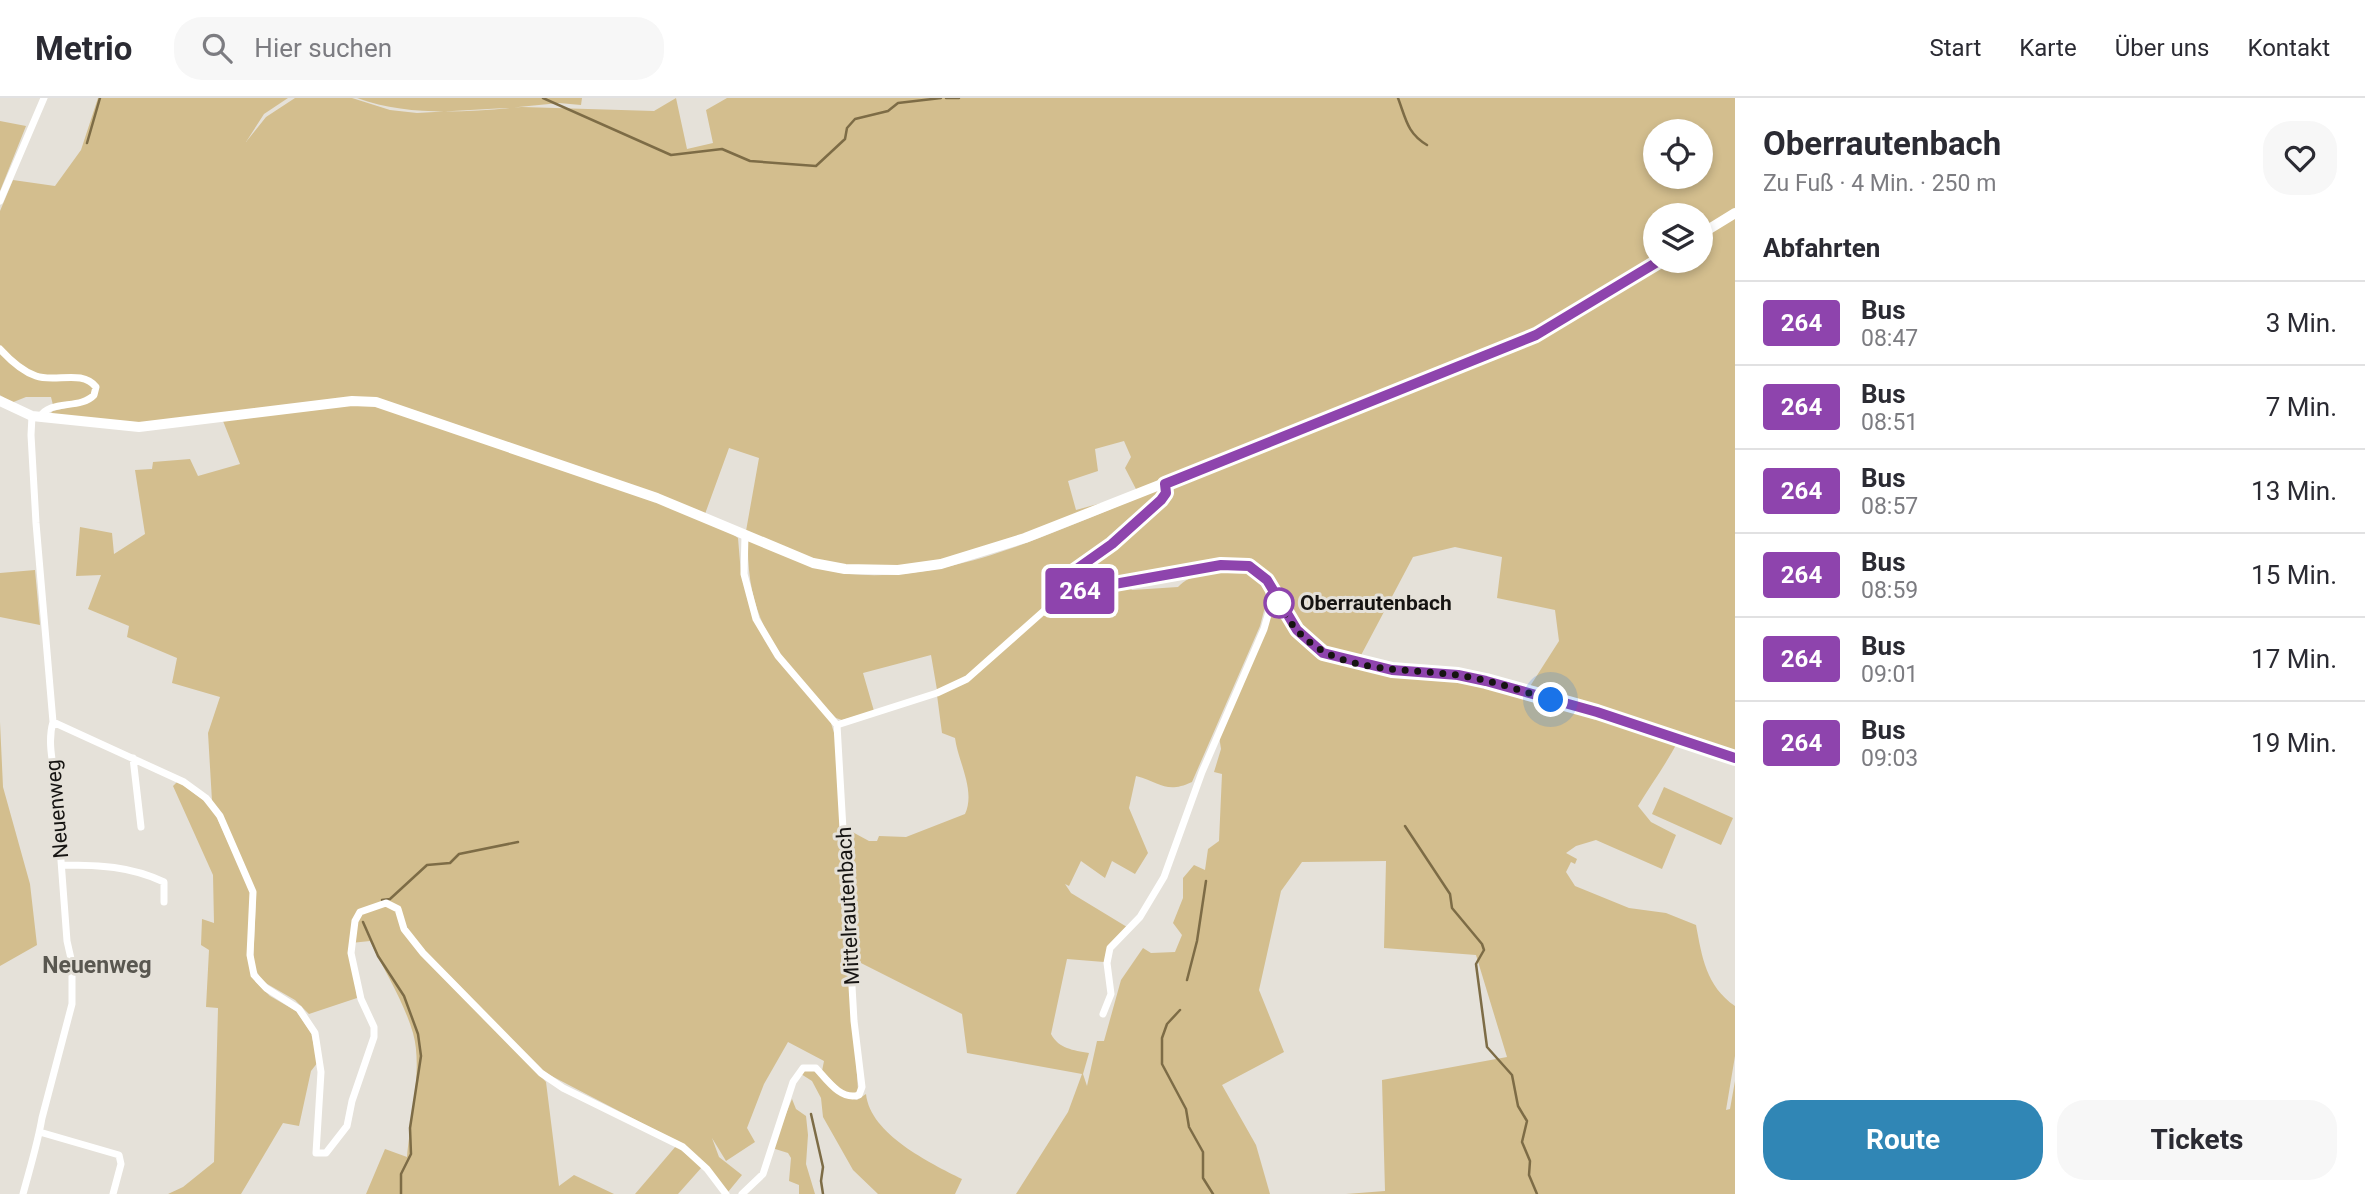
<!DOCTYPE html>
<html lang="de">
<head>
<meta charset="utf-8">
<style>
	:root { --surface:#fff; --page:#f7f7f7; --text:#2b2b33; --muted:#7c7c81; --line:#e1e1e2; --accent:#3086b5 }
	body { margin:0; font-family:Roboto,sans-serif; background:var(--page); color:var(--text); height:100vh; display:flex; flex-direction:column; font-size:26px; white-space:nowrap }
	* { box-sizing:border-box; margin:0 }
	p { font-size:23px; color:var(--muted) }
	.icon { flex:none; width:38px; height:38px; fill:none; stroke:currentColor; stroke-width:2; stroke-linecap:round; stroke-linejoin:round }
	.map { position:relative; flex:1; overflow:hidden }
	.panel { display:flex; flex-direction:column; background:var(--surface); width:630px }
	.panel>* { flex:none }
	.badge { padding:0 14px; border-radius:5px; font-size:24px; line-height:46px }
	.controls { position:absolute; left:1643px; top:21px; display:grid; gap:14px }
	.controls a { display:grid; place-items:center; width:70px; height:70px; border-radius:50%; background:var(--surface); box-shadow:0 4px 10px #0003; font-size:35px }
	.you { position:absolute; width:35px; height:35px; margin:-18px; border:5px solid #fff; border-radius:50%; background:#1a73e8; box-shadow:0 0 0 10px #1a73e833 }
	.map>.badge { position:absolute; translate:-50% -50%; box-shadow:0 0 0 4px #fff }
	h2 { padding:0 28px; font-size:26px; line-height:63px }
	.round { display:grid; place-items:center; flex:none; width:74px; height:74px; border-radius:28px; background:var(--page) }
	.overview { display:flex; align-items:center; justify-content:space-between; height:119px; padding:0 28px }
	h1 { font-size:33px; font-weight:700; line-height:52px }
	.action { display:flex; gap:14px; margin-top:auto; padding:14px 28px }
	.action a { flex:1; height:80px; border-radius:28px; background:var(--accent); color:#fff; font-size:28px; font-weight:700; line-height:80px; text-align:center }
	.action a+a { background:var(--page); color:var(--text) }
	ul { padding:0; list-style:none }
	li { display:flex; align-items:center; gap:21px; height:84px; padding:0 28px; border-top:2px solid var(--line) }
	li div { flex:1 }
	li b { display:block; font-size:26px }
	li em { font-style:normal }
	li .badge { min-width:77px; font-weight:700; text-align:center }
	header { display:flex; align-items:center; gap:42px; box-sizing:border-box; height:98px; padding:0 35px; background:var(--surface); border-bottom:2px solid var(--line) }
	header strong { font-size:33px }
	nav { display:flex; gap:38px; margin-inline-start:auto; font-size:24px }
	.search { width:490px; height:63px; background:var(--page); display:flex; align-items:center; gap:18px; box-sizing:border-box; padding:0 24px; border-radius:28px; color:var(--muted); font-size:26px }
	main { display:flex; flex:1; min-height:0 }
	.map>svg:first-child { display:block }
	.green { fill:#d3be8e; fill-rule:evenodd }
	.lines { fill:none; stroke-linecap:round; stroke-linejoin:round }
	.stream { stroke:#7d6c46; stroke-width:2.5 }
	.minor { stroke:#fff; stroke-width:7 }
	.secondary { stroke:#fff; stroke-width:10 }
	.line-casing { stroke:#fff; stroke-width:16 }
	.line { stroke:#8e44ad; stroke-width:10 }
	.walk { stroke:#161412; stroke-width:7; stroke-dasharray:0 12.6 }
	.stop-dot { fill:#fff; stroke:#8e44ad; stroke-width:3.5 }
	.labels { text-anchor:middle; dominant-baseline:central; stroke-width:6; stroke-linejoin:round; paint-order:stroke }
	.stop-label { font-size:21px; font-weight:bold; fill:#161412; stroke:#e5e1d9; text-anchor:start }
	.street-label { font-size:21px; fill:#161412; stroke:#e5e1d9 }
	.neighbourhood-label { font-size:23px; font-weight:bold; fill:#595750; stroke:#e5e1d9 }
</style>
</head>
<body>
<header>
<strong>Metrio</strong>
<div class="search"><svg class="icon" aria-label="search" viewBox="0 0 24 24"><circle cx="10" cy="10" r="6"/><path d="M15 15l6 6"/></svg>Hier suchen</div>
<nav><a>Start</a><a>Karte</a><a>Über uns</a><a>Kontakt</a></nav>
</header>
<main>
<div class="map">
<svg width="1735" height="1096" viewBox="0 0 1735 1096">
	<rect width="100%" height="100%" fill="#e5e1d9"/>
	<!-- green -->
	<path class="green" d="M98,0H288L264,16L246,44L266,19L295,0H352L390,12L417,15L522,9L654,13L676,0L687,51L713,45L706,12L727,0H1735V657L1571,609L1678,643C1665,668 1652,685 1638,708L1651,724L1676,737L1662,771L1596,742L1576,748L1566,755L1577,761L1575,766L1571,764L1566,774L1575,788L1629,810L1666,815L1696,827C1702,859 1706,888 1735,908V958L1726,1012L1730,1011L1735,983V1096H1346L1385,1093L1382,982L1507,959L1476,857L1384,850L1386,763L1302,764L1281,793L1259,892L1284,954L1222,987L1256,1047L1270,1096H1016L1068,1014L1082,976L967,955L962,916L853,861L845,730L869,743H877L879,738L906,739L965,716C976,692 958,664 955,640L942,635L937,597L955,590L1058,503L1128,487L1132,492L1178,489C1193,472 1225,474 1247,474L1265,489L1266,505L1260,528L1192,684C1166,696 1162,685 1136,678L1129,710L1148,755L1135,776L1112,763L1105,780L1081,763L1069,788L1065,786L1071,795L1127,829L1104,864L1067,861L1051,936C1059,951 1073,952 1089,955L1083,976L1087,988L1097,943H1104L1121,882L1143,850L1151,855L1175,854L1182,837L1173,825L1183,800V780L1194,767L1205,772L1208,751L1219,743L1222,676L1214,674L1221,651L1219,638L1274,506L1299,538L1319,555L1298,530L1266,477L1254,467L1239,463L1212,465L1070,491L1068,484L1166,402L1169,389L1375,307L1137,393L1125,370L1131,359L1124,343L1095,351L1098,373L1068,383L1076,412L1116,401C1040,431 924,484 842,468C808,462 777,446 746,433L759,360L729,350L705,416L738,440L741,476L754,523L830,622L836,641L858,993L853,996L842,993L822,973L824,963L788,944L764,986L747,1030L755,1044L726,1063L712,1040L719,1059L742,1077L728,1094L684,1047L542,973L446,874L546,984L559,1088L574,1077L614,1096H366L385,1051L407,1059C410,1024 423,969 413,935C404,904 384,872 370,843L351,845L357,900L309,916L295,902L262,883L253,867L256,800L212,703L208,635L220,599L172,585L177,560L127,539L129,528L88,511L101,477L76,478L80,429L112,435L114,456L145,436L135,372L152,371L153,364L190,361L198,378L240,366L223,323L146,325L49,317L53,313L66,310L53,307L51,299H26L11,305L0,297V113L13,82L55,88L81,52ZM1656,33H1701V79H1656ZM1656,117H1701V163H1656ZM1455,449L1502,459L1497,500L1555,512L1559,543L1527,593L1456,574L1393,571L1359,561L1413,459Z
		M357,0H582L581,7L559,5C494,11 420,23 357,0Z
		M0,23L26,28L0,93Z
		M1159,392L1160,399L1111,445L1062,480L1057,496L1048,506L966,580L937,592L931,557L863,575L874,613L842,622L836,620C781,565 746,524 748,443C782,446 814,473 849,476C956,486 1061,429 1159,392Z
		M35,472L40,527L0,519V475Z
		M0,624L3,689L30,786L37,847L0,868Z
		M178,683L212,709L251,794L249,843L256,884L270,898L296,913L311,935L318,964L311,973L299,1028L283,1025L241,1096H168L183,1089L214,1064L218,910L206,909L209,852L201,847L202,821L214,825L213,777L173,688Z
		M1664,689L1733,720L1721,747L1652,716Z
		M803,973H814L841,997L857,1002L866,996C870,1036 930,1065 962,1081L955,1096H878L853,1072L823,1019L821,1000L812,983L801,976Z
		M792,1001L796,1011L806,1018L808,1037L806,1066L815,1096H799V1087L789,1083L791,1060L788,1055L772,1050Z
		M676,1048L702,1069L678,1096H635Z"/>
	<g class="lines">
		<!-- stream -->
		<path class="stream" d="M543,0L671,57L722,51L750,63L816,68L845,41L847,30L855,21L888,13L898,5L941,0
			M946,0H959
			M1398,0C1406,21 1407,35 1427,47
			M87,45L100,0
			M1405,728L1450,796L1452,810L1482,846L1484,852L1476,866L1487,949L1512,977L1518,1008L1527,1023L1522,1044L1530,1063L1529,1077L1537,1096
			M382,802L390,801L427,767L450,765L459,756L518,744
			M363,824L378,858L404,898L418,936L421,958L410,1030L411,1056L401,1076V1096
			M1187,882L1197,843L1206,783
			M1180,912L1167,926L1162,940V966L1186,1011L1189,1029L1203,1054V1080L1213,1096
			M811,1016L823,1069L821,1083L823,1096"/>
		<!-- minor -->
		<path class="minor" d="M0,103L44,0
			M0,251C10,262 22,273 36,278C55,285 82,271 96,289L94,297C80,312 50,301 40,319
			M1064,495L1221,467L1249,468L1267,482L1297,532L1323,556L1392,572L1458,577L1486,583L1597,614L1735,660
			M1064,495L1065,482L1071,475L1112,446L1161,402L1166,395L1165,386
			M53,624L184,684L206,700L220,718L253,794L250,857L254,877L266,890L299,911L315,935L321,974L316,1055H326L347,1028L352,1003L374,939V929L361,901L351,855L355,823L360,814L386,805L398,811L404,831L423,855L541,975L563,990L683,1049L707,1071L726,1096
			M837,627L937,595L967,581L1064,495
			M133,660L141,729
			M62,767C99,767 130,768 164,784V804
			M1103,916L1111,896L1107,865L1110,850L1140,819L1164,779L1202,674L1264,531L1274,496
			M43,1035L119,1057L121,1066L113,1096
			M23,1096C30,1070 38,1044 42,1020L72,906V865L67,843L57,709C59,682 45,651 53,624L36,425L31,337L32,318
			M742,1096L763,1076L793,984L803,970H816C827,982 841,1003 859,997L862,989L854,923L837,627L778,558L756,521L744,476L745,437"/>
		<!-- secondary -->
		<path class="secondary" d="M1701,136L1735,115
			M0,303L32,318L139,329L352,303L376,304L657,400L813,465L845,471L898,472L941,466L1025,440L1507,250L1562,224L1659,163"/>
	</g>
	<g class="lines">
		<!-- line casing -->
		<g class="line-casing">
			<path id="line" d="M1659,163L1536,237L1165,386L1166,395L1161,402L1112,446L1071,475L1065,482L1064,495L1221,467L1249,468L1267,482L1297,532L1323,555L1392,572L1458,577L1486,583L1597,614L1735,660"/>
		</g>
		<!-- line -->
		<use href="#line" class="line"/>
		<!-- walk -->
		<path class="walk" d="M1279,505C1315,579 1388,568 1457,577C1489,581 1521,593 1551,602"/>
	</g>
	<!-- markers -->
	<circle class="stop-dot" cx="1279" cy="505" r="14"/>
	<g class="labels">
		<!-- stop labels -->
		<g class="stop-label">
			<text x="1300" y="505">Oberrautenbach</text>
		</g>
		<!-- street labels -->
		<g class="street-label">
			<text transform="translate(57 711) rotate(-95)">Neuenweg</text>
			<text transform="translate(848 808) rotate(-93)">Mittelrautenbach</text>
		</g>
		<!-- neighbourhood labels -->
		<g class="neighbourhood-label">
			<text x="97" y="867">Neuenweg</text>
		</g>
	</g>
</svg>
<div class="controls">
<a><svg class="icon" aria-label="locate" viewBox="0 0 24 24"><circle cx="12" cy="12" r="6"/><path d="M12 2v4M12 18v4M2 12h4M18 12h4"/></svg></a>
<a><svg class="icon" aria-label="layers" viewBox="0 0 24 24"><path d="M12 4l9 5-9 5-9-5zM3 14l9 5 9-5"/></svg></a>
</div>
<div class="you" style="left:1551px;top:602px"></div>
<b class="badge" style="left:1080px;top:493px;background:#8e44ad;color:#fff">264</b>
</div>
<section class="panel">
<div class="overview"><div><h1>Oberrautenbach</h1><p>Zu Fuß · 4 Min. · 250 m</p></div><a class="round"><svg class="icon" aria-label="heart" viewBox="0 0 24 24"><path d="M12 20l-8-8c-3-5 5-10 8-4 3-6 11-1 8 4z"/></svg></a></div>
<h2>Abfahrten</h2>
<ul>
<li><span class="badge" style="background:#8e44ad;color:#fff">264</span><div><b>Bus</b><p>08:47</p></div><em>3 Min.</em></li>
<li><span class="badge" style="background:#8e44ad;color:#fff">264</span><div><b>Bus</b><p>08:51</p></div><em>7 Min.</em></li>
<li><span class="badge" style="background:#8e44ad;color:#fff">264</span><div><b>Bus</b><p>08:57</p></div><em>13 Min.</em></li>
<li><span class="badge" style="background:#8e44ad;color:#fff">264</span><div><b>Bus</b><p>08:59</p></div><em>15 Min.</em></li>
<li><span class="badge" style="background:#8e44ad;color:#fff">264</span><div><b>Bus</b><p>09:01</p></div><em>17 Min.</em></li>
<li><span class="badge" style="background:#8e44ad;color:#fff">264</span><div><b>Bus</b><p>09:03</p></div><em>19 Min.</em></li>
</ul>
<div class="action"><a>Route</a><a>Tickets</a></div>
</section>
</main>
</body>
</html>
